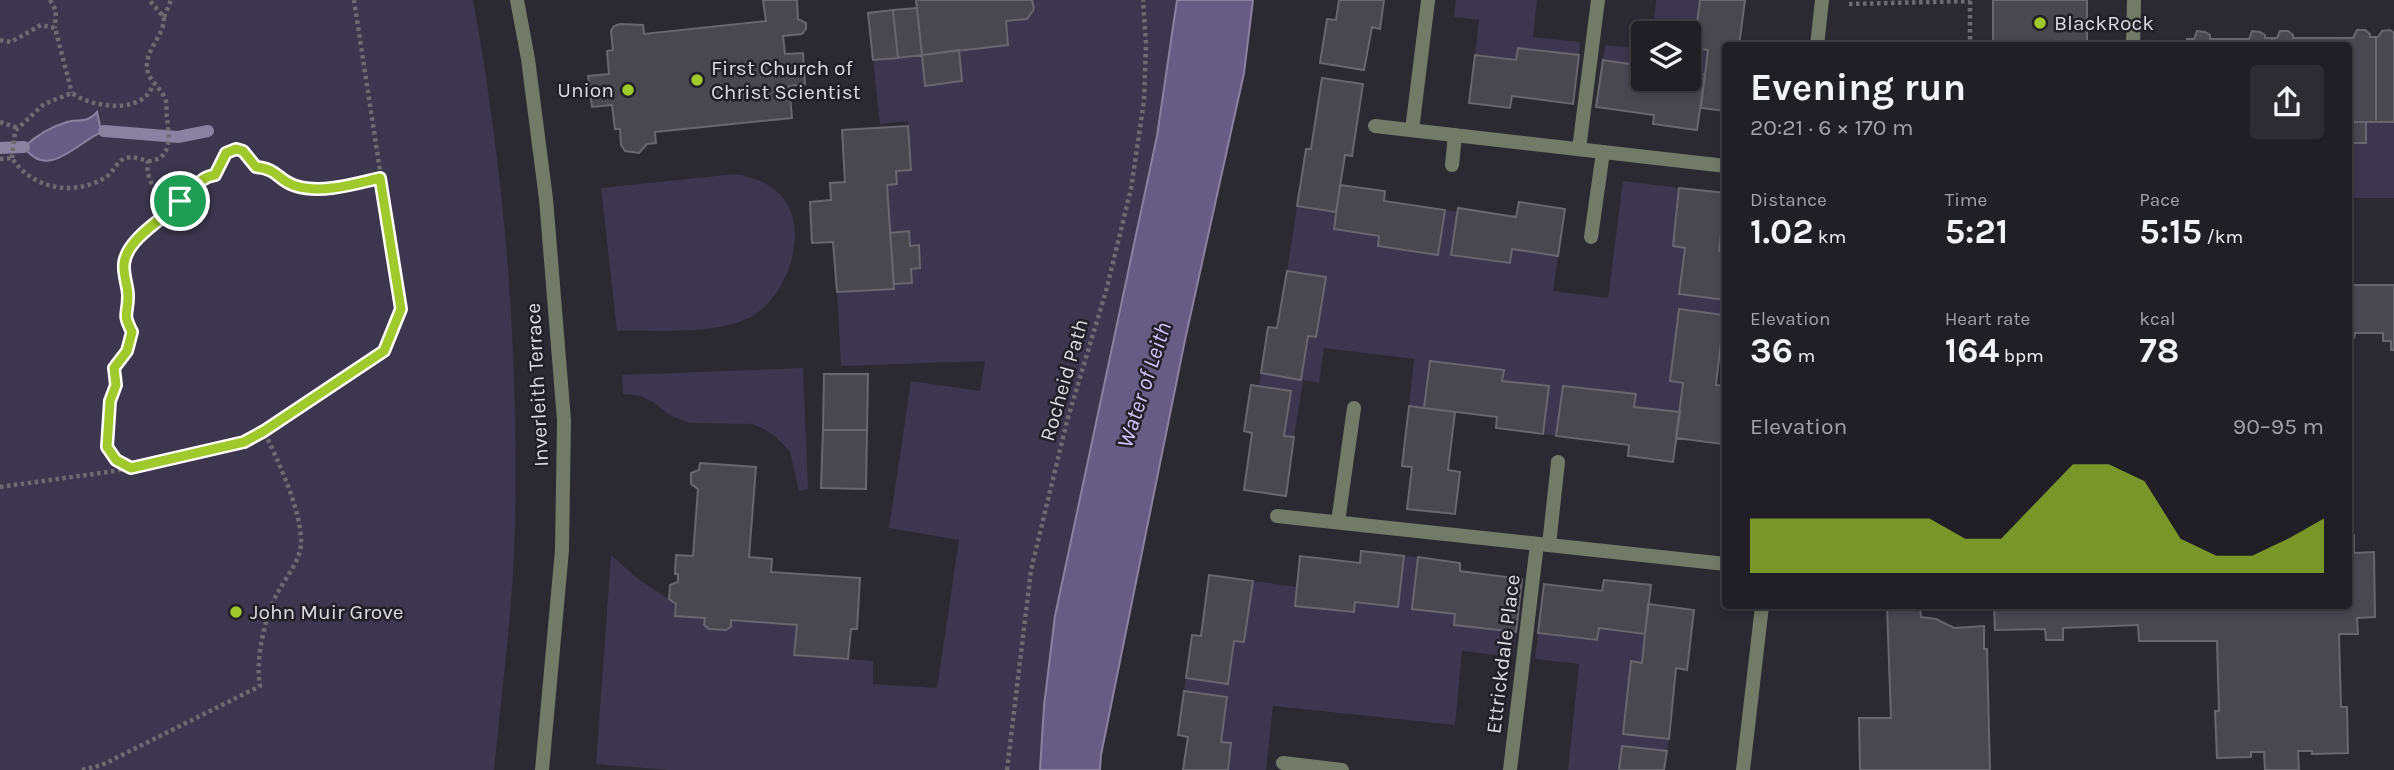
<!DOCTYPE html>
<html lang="en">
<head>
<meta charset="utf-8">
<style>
	:root { --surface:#201f25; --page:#2d2c32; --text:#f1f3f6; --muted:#a2a2a7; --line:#3d3d42; --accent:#a0c92c }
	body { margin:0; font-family:Karla,sans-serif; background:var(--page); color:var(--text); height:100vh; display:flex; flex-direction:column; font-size:26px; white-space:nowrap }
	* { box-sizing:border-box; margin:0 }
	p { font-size:23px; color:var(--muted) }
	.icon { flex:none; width:38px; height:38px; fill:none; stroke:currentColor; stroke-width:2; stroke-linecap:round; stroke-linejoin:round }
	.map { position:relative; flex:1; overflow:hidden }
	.panel { position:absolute; left:1722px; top:42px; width:630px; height:567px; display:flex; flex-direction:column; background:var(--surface); border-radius:7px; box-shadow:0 4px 10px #0003,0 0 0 2px var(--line) }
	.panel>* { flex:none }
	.controls { position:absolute; left:1631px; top:21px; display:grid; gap:14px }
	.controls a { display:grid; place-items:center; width:70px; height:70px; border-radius:7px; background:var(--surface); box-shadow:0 4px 10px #0003,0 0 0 2px var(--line); font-size:35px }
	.pin { position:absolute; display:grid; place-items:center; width:60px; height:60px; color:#fff; margin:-30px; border:4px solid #fff; border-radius:50%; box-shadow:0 2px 7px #0007 }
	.round { display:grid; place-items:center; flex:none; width:74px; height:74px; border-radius:7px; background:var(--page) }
	.overview { display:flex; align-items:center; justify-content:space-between; height:119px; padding:0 28px }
	h1 { font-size:38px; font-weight:700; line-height:52px }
	.metrics { display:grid; grid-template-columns:repeat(3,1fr); gap:10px; height:119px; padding:7px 28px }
	.metrics div { display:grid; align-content:center }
	.metrics b { font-size:35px; font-weight:700 }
	.metrics small { font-size:19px; font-weight:400 }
	.metrics p { font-size:19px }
	.chart { height:196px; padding:14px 28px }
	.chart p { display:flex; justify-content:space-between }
	.chart svg { width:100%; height:126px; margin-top:7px; fill:var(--accent); opacity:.7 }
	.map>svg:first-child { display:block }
</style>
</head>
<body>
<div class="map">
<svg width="2394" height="770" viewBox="0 0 2394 770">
	<rect width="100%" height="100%" fill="#2b2931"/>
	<path fill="#3c364e" d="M0 0H473C505 174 519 351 515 527 513 608 502 690 494 770H0Z
		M1032 0H1177L1157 136 1055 616 1044 706 1040 770H669L596 764 611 555 638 579 676 604V616L705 618 704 625C711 631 723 632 731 627V620L797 625 795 655 873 661V684L937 688 959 540 889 528 911 381 980 391 985 361 841 366 837 292 893 289 894 284 912 283 911 269 920 268 919 246H910L909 232 890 233 887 185 897 184 896 171 911 169 908 121 880 124 873 60 922 55 925 85 961 81 959 50 1008 45 1006 21 1027 19 1033 9Z
		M1456 0H1537L1533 37 1580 42 1579 55 1518 48 1516 60 1475 55 1479 20 1454 17Z
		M1656 0H1700L1694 47 1708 50 1705 74 1689 72V33H1653Z
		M1605 45 1643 49V66L1603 60Z
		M2351 122V143H2366V122H2394V198H2349L2348 123Z
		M735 174C750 177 763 180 775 190 815 221 789 298 749 318 713 335 657 330 617 331L601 188Z
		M1623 181 1679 188 1673 246 1685 248 1725 300 1724 315 1679 309 1670 381 1683 383 1680 412 1634 407 1635 394 1563 386 1556 436 1543 434 1549 387 1502 381 1503 370 1430 361 1424 408 1409 406 1414 359 1324 348 1319 383 1303 380 1294 437 1284 436 1291 391 1259 386 1261 373 1301 379 1308 336H1317L1326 277 1287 271 1297 206 1336 212 1334 229 1379 236 1378 246 1438 255 1445 210 1458 212 1452 255 1510 263 1512 249 1558 256 1553 291 1608 298Z
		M803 368 808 489 799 491 790 452 776 437 764 429 752 424 689 423 668 414 653 402 641 396 623 394 622 375Z
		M1404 556 1418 557 1455 614 1454 625 1516 632 1513 657 1462 651 1455 725 1273 706 1266 770H1228L1231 743 1221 742 1227 698 1184 691 1186 678 1228 684 1234 641H1245L1253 581 1297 587 1295 606 1354 612 1355 602 1398 607Z
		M1599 628 1645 634 1642 663 1631 662 1623 733 1669 739 1667 751 1623 746 1619 770H1568L1579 664 1535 659 1538 633 1597 640Z"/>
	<path fill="#675c84" stroke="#8a82a0" stroke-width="2" d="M1177 0H1253L1244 73 1185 340 1101 755 1100 770H1040L1044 706 1055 616 1157 136Z
		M97 112 100 126 104 131C79 140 48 182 24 147 37 135 50 127 67 122 80 119 88 123 97 112Z"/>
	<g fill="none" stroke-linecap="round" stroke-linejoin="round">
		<path stroke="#8a82a0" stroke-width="12" d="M104 131 178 137 208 131
			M0 148 24 147"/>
	</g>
	<path fill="#494750" stroke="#68666f" stroke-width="2" d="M763 0H797L798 19 806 23V29L802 34 783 36 785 54 803 53 805 84 789 86 792 118 655 132 656 143 647 144 639 153 625 151 621 145 620 129H615L612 105 592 107 588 76 609 74 607 51 613 50 611 31 614 26 620 24 643 25 644 34 766 21Z
		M916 0H1032L1034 9 1027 19 1006 21 1008 45 922 55Z
		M1339 0H1384L1380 29 1372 27 1364 70 1320 63 1327 19 1336 20Z
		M1700 0H1745L1739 46H1726V111L1701 108 1708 50 1694 48Z
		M1993 0H2087V46H1993Z
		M917 8 922 55 898 58 893 10Z
		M893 10 898 58 873 60 868 13Z
		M2357 30H2365L2370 34V37H2376V122H2348V46H2272V38H2277L2280 31H2288L2293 35V38H2353Z
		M2390 30 2394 33V122H2376V37H2378L2382 31Z
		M2197 31 2205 32 2210 35V39H2249L2252 31 2260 32 2265 35V38H2272V46H2187V39H2194Z
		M1518 48 1579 55 1573 104 1512 96 1510 108 1469 103 1475 55 1516 60Z
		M959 50 962 81 925 86 922 55Z
		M1603 60 1643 66V79H1689V72L1705 74 1697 130 1653 124 1654 115 1596 107Z
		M1322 78 1363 84 1352 156 1345 155 1336 212 1297 206 1306 149H1311Z
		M2351 122H2366V143H2351Z
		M908 126 911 170 896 171 897 184 887 185 894 289 837 292 833 242 812 243 810 202 831 200 830 183 845 182 842 130Z
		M1340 185 1385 191 1384 201 1445 210 1438 255 1378 246 1379 236 1334 229Z
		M1679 188 1726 193 1719 251 1726 252V300L1679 294 1685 248 1673 246Z
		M1519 202 1565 209 1558 256 1512 249 1510 263 1451 255 1458 208 1516 217Z
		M909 231 910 246 919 245 920 268 911 269 912 283 894 284 890 233Z
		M1287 271 1326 277 1316 337 1308 336 1301 380 1261 373 1268 327 1277 328Z
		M2348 285H2394V350H2391V341H2383V333H2355L2354 338H2348Z
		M1679 309 1724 315 1716 385 1726 386V417L1722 444 1676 438 1683 383 1670 381Z
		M1430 361 1504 370 1502 381 1549 386 1543 434 1496 428 1497 417 1424 408Z
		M824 374H868L867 430H823Z
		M1251 385 1291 391 1284 436 1294 437 1286 496 1244 490 1252 433 1244 431Z
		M1563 386 1636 394 1634 407 1680 412 1673 462 1628 456 1629 445 1556 436Z
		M1409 406 1455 412 1448 470 1460 472 1455 514 1407 509 1412 467 1402 466Z
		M823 430H867L866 489 821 488Z
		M700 463 756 467 749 557 772 559 771 572 860 578 857 629H851L848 659 794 655 797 625 731 620V627L726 630 709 629 704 625 705 618 675 616 676 604 669 599 670 585 678 582V574H675L676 555 693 556 698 489 691 484V473L699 470Z
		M2348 535H2354V553L2374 552 2375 617 2357 618 2358 634H2339L2341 707H2347L2348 753 2312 754V751H2298L2299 770H2265L2264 752H2251V757L2217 758 2215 711H2219L2217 641H2139L2138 625 2063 628V640H2046L2045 629 1995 630 1994 606H2348Z
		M1361 551 1404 556 1398 607 1355 602 1354 612 1295 606 1300 556 1360 563Z
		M1418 557 1460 563V571L1522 579 1516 632 1454 625 1455 614 1412 609Z
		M1209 575 1253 581 1244 642 1234 641 1228 684 1186 678 1192 635 1201 636Z
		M1604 580 1651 585 1645 634 1599 628 1597 640 1538 633 1544 584 1602 591Z
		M1648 604 1694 610 1687 670 1676 668 1669 739 1623 734 1631 661 1642 663Z
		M1887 606H1920L1921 617 1936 619 1954 628 1984 626V649H1987L1990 770H1860L1859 718H1891Z
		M1184 691 1227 697 1221 742 1231 743 1228 770H1183L1188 737 1178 735Z
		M1622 746 1667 751 1664 770H1619Z"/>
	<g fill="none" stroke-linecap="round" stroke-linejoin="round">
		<path stroke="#6d6b72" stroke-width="4.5" stroke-dasharray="3.5 3.5" stroke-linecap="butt" d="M50 0 56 11 55 28
			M1970 1V46
			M1849 4 1970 1
			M164 17 171 0
			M0 40 11 42 41 25 55 28 72 93
			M0 122 18 128
			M12 158 15 131 44 104 72 93C92 108 145 115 153 84
			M0 159 12 158C32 189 74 197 106 177 114 172 116 161 126 158 134 156 141 159 148 161 144 178 159 203 179 201 188 201 196 178 215 175L226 153 236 149 243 151 256 168C278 169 279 181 296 186 322 194 354 184 380 178
			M148 161C173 160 169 135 167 118 166 113 167 107 166 101 162 87 145 80 147 63 149 46 164 35 164 17L149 0
			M130 467 116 460 107 447 110 401 116 385 114 368 126 351 132 332 124 316 128 299 124 268 127 253 144 233 180 201
			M0 487 115 471 244 442 264 431 384 351 401 308 354 0
			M82 770 102 765 260 686C255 660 265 615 278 592 286 577 300 561 301 544 302 511 278 461 264 431
			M1007 770 1031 570 1067 421 1106 291 1131 189 1144 101 1146 44 1143 0"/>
		<path stroke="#747a68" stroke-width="14" d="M2133 46 2134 0
			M1412 130 1428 1
			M1579 149 1598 0
			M1452 165 1455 135
			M1591 237 1603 152
			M1338 522 1354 408
			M1549 545 1558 462
			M1283 763 1342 770
			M1510 770 1537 544"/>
		<path stroke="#747a68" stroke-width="14" d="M517 0 528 59 546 199 564 420 562 550 542 770
			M1817 46 1822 0
			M1375 126 1726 166
			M1277 516 1726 564
			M1743 770 1762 606"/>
	</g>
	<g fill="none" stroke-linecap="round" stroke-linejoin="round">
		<defs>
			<path id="route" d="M236 149 243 151 256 167C279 169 278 181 296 186 322 194 354 184 380 178L401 309 384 351 264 431 244 442 131 468 116 460 107 447 110 401 116 385 114 368 127 351 132 332C122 312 128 316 128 296 128 286 123 275 124 264 126 238 169 215 186 198 195 188 200 177 215 175L226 153Z"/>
		</defs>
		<use href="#route" stroke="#fff" stroke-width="14"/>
		<use href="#route" stroke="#a0c92c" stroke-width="9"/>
	</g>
	<g fill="#a0c92c" stroke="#211f27" stroke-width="2.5">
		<circle cx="2040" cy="23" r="7"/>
		<circle cx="697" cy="80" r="7"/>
		<circle cx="628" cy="90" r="7"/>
		<circle cx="236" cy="612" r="7"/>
	</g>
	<g text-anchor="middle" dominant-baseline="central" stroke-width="5" stroke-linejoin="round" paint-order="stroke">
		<g font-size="21" fill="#dcdbe0" stroke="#211f27" text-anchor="start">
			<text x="2054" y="23">BlackRock</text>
			<text x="711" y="68">First Church of<tspan x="711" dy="24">Christ Scientist</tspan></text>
			<text x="614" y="90" text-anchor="end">Union</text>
			<text x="250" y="612">John Muir Grove</text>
		</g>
		<g font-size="21" fill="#dcdbe0" stroke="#211f27">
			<text transform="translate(1064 380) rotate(-74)">Rocheid Path</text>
			<text transform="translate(537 385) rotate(-93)">Inverleith Terrace</text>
			<text transform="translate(1503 654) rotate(-83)">Ettrickdale Place</text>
		</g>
		<g font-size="23" font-style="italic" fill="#d4c6fc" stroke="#211f27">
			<text transform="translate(1144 385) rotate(-72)">Water of Leith</text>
		</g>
	</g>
</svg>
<div class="controls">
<a><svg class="icon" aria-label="layers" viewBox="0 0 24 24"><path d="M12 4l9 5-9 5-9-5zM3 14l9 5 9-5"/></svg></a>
</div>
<div class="pin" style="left:180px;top:201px;background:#1e9e55"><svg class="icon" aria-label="arrive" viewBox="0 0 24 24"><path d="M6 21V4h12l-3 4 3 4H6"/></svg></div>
<section class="panel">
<div class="overview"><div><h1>Evening run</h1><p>20:21 · 6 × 170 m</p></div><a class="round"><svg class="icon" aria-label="share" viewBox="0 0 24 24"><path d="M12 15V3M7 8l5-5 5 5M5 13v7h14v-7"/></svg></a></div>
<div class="metrics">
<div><p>Distance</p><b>1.02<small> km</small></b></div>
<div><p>Time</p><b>5:21</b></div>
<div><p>Pace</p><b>5:15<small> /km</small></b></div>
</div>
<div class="metrics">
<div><p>Elevation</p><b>36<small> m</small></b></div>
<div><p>Heart rate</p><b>164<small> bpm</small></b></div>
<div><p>kcal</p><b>78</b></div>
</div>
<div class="chart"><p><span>Elevation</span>90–95 m</p>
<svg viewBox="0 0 160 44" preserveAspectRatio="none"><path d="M0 44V25L10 25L20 25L30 25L40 25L50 25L60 32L70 32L80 19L90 6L100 6L110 12L120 32L130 38L140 38L150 32L160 25V44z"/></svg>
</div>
</section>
</div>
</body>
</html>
